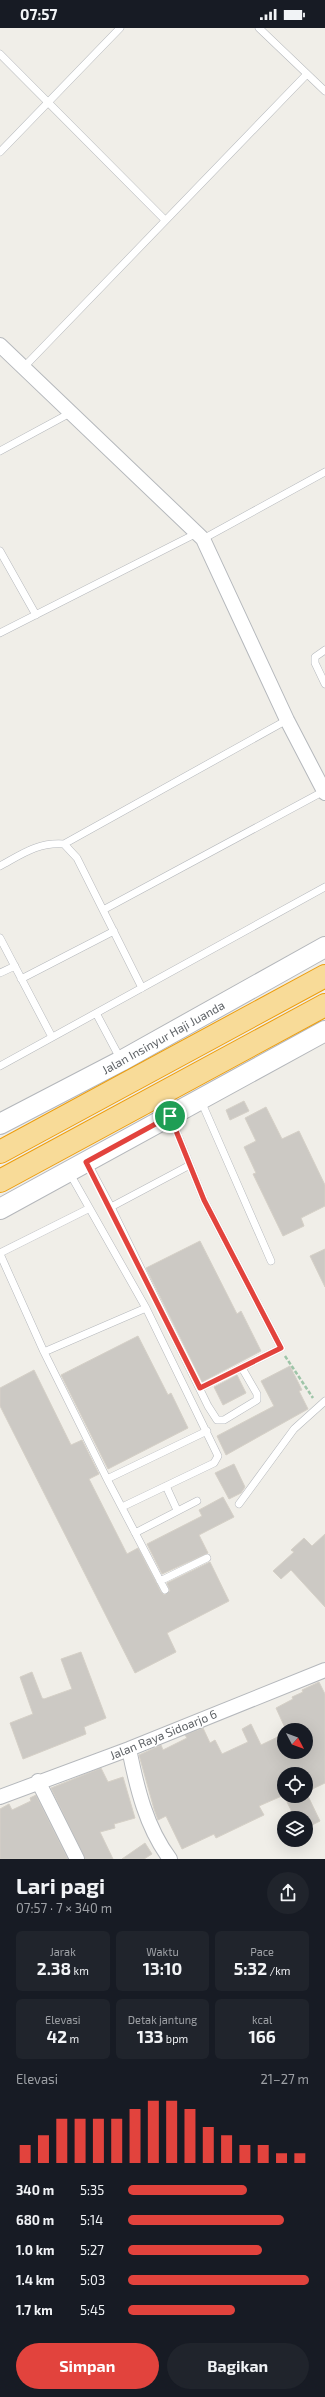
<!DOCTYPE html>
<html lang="id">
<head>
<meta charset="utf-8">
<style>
	:root { --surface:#171b24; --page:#20242c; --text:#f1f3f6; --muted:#9ea1a6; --accent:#e2433d }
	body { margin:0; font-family:"Exo 2",sans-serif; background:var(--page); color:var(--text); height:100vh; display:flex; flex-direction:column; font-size:15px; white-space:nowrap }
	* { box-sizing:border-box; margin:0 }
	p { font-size:13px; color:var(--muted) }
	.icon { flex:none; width:22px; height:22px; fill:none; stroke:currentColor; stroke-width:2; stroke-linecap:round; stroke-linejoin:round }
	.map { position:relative; height:1831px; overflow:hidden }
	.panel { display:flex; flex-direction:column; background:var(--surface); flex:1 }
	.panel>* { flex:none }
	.needle { width:26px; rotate:131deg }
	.tools { position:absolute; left:277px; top:1695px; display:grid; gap:8px }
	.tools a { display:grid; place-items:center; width:36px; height:36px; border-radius:50%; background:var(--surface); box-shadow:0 4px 16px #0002; font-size:20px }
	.pin { position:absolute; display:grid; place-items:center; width:34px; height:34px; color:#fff; margin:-17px; border:2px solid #fff; border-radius:50%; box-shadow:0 1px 4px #0007 }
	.round { display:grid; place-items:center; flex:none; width:42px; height:42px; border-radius:21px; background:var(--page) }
	.summary { display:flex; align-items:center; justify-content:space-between; height:68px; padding:0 16px }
	h1 { font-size:22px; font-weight:700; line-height:30px }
	.figures { display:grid; grid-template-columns:repeat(3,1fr); gap:6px; height:68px; padding:4px 16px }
	.figures div { display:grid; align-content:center; border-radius:6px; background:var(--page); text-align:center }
	.figures b { font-size:17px; font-weight:700 }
	.figures small { font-size:11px; font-weight:400 }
	.figures p { font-size:11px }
	.chart { height:112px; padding:8px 16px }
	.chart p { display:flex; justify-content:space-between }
	.chart svg { width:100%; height:72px; margin-top:4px; stroke:var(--accent); stroke-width:6 }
	.cta { display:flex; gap:8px; margin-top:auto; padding:8px 16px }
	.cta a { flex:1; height:46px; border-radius:24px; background:var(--accent); color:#fff; font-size:16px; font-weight:700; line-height:46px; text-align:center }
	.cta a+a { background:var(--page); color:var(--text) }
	ul { padding:0 16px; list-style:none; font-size:13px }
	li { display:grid; grid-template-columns:64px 48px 1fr; align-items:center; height:30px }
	li i { height:10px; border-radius:5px; background:var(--accent) }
	.status { display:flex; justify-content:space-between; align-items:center; height:28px; padding:0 20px; background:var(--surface); direction:ltr }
	.status svg { height:11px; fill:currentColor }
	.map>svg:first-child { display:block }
</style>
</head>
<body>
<div class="status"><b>07:57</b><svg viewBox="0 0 49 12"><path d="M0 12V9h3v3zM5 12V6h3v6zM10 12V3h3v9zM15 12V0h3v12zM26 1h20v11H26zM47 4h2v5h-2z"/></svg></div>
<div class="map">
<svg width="325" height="1831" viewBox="0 0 325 1831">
	<rect width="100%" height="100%" fill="#f0eee8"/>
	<path fill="#ccc9c4" stroke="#d5d0c7" d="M244 1073 249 1083 230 1092 226 1082Z
		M266 1079 282 1111 299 1103 325 1157V1178L301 1190 304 1198 283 1208 253 1146 256 1145 244 1119 256 1113 245 1090Z
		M200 1213 237 1286 241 1283 261 1323 202 1354 146 1240Z
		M325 1221V1259L310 1228Z
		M138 1308 168 1367 171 1365 188 1400 108 1441 61 1347Z
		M290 1338 302 1362 299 1363 308 1381 226 1427 217 1408 274 1378 261 1353Z
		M34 1342 71 1417 82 1412 99 1446 89 1451 127 1526 138 1520 161 1564 164 1567 170 1563 167 1555 210 1534 229 1573 167 1605 176 1624 135 1645 0 1378V1360Z
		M237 1347 246 1365 223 1377 214 1359Z
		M234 1436 245 1459 241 1465 229 1471 215 1445Z
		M223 1469 234 1489 199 1507 208 1525 162 1546 147 1516 202 1488 199 1482Z
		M325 1506V1579L291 1542 281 1551 273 1543 294 1524 291 1522 304 1510 312 1518Z
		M81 1624 106 1690 84 1699 86 1706 23 1731 10 1695 33 1686 20 1649 32 1644 42 1670 44 1671 72 1661 61 1631Z
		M319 1654 325 1666V1755L306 1764 320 1793 306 1800V1790H295L284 1768H306V1746H284V1767L259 1778 264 1787 216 1810 214 1806 182 1821 166 1788 158 1792 154 1781 139 1727 161 1717 163 1722 187 1710 185 1707 203 1700 210 1715 215 1712 222 1726 248 1714 242 1701 251 1696 261 1717 284 1706V1724H306V1702H286L276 1680 293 1671 292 1669 303 1664 302 1662Z
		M101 1740 108 1754 123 1749 135 1790 114 1796 115 1800 100 1804 113 1831H85L51 1760Z
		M36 1767 68 1831H0V1781L9 1776 12 1782 31 1773 30 1770Z
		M145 1815 152 1826 144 1831H122Z"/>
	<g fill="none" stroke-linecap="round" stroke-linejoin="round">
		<defs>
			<path id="lane" d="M259 0 325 63
				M0 26 165 192
				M0 124 120 0
				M24 339 307 46
				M0 423 72 384
				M203 511 325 444
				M0 523 36 587
				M0 605 197 505
				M325 622 315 629V635L325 656
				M64 816 77 830 142 960
				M0 838C22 826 38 814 64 816L287 692
				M103 882 324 763
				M0 910 52 1009
				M0 945 15 938
				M21 951 114 903
				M96 985 121 1032
				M0 1038 325 859
				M201 1073 271 1233
				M171 1090 204 1172 281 1320 200 1360
				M87 1134 111 1179 208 1378 217 1392H224L257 1372V1366L242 1340
				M69 1144 146 1280 218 1428 214 1435 122 1479
				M111 1179 190 1137
				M0 1225 88 1181
				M0 1226 44 1324 107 1451 165 1562
				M44 1324 146 1280
				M107 1451 207 1403
				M166 1458 177 1482
				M239 1476 294 1401 325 1373
				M135 1505 197 1473
				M160 1553 207 1530"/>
			<path id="street" d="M0 317 203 511 287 692 325 765
				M129 1721C137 1760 146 1799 170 1831
				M38 1753 77 1831
				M0 1769 129 1721 325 1642"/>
			<path id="secondary" d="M0 1096 121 1033 325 919
				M0 1181 325 1003"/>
			<path id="highway" d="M0 1124 325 948
				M0 1153 325 977"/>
		</defs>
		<use href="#lane" stroke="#b5b8bc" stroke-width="8"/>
		<use href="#street" stroke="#b5b8bc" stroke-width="16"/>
		<use href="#secondary" stroke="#b4b7bb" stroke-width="22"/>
		<use href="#highway" stroke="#ed9d0c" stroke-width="24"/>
		<path stroke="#9ec5a8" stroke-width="2.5" stroke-dasharray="4 2" stroke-linecap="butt" d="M285 1328 313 1370"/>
		<use href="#lane" stroke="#fff" stroke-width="7"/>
		<use href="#street" stroke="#fff" stroke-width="14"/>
		<use href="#secondary" stroke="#fff" stroke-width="20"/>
		<use href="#highway" stroke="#f8db98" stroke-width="22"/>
	</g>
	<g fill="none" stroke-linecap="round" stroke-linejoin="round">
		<defs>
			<path id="route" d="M170 1088 204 1172 281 1320 200 1360 86 1134Z"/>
		</defs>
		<use href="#route" stroke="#fff" stroke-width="8"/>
		<use href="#route" stroke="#e2433d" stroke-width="5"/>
	</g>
	<g text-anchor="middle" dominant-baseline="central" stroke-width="3" stroke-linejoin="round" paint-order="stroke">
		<g font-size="12" fill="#5f6367" stroke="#fff">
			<text transform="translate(163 1009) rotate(-29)">Jalan Insinyur Haji Juanda</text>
			<text transform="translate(163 1706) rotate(-22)">Jalan Raya Sidoarjo 6</text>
		</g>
	</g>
</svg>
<div class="tools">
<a><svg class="needle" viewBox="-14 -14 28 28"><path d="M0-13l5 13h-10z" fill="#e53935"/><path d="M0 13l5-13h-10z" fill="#9ea1a6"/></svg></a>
<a><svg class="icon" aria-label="locate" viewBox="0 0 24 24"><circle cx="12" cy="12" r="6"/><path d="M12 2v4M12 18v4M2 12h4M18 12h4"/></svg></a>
<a><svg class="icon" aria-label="layers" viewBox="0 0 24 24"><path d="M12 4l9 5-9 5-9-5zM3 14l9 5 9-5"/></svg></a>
</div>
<div class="pin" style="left:170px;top:1088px;background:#1e9e55"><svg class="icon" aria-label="arrive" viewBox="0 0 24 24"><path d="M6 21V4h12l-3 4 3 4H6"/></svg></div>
</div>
<section class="panel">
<div class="summary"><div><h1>Lari pagi</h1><p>07:57 · 7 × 340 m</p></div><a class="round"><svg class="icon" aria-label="share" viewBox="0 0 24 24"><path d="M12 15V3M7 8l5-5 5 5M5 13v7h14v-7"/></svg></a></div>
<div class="figures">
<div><p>Jarak</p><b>2.38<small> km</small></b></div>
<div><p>Waktu</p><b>13:10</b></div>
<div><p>Pace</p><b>5:32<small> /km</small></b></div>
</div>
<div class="figures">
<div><p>Elevasi</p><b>42<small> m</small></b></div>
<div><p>Detak jantung</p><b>133<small> bpm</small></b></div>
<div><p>kcal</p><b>166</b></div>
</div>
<div class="chart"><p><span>Elevasi</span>21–27 m</p>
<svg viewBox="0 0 160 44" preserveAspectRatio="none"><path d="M5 44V33M15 44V27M25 44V17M35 44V17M45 44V17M55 44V17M65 44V11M75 44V6M85 44V6M95 44V11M105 44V22M115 44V27M125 44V33M135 44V33M145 44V38M155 44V38"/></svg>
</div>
<ul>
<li><b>340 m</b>5:35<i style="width:66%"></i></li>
<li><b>680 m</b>5:14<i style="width:86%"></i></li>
<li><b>1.0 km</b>5:27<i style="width:74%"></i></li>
<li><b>1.4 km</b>5:03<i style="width:100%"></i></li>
<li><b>1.7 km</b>5:45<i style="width:59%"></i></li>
</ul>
<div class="cta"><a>Simpan</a><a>Bagikan</a></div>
</section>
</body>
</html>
